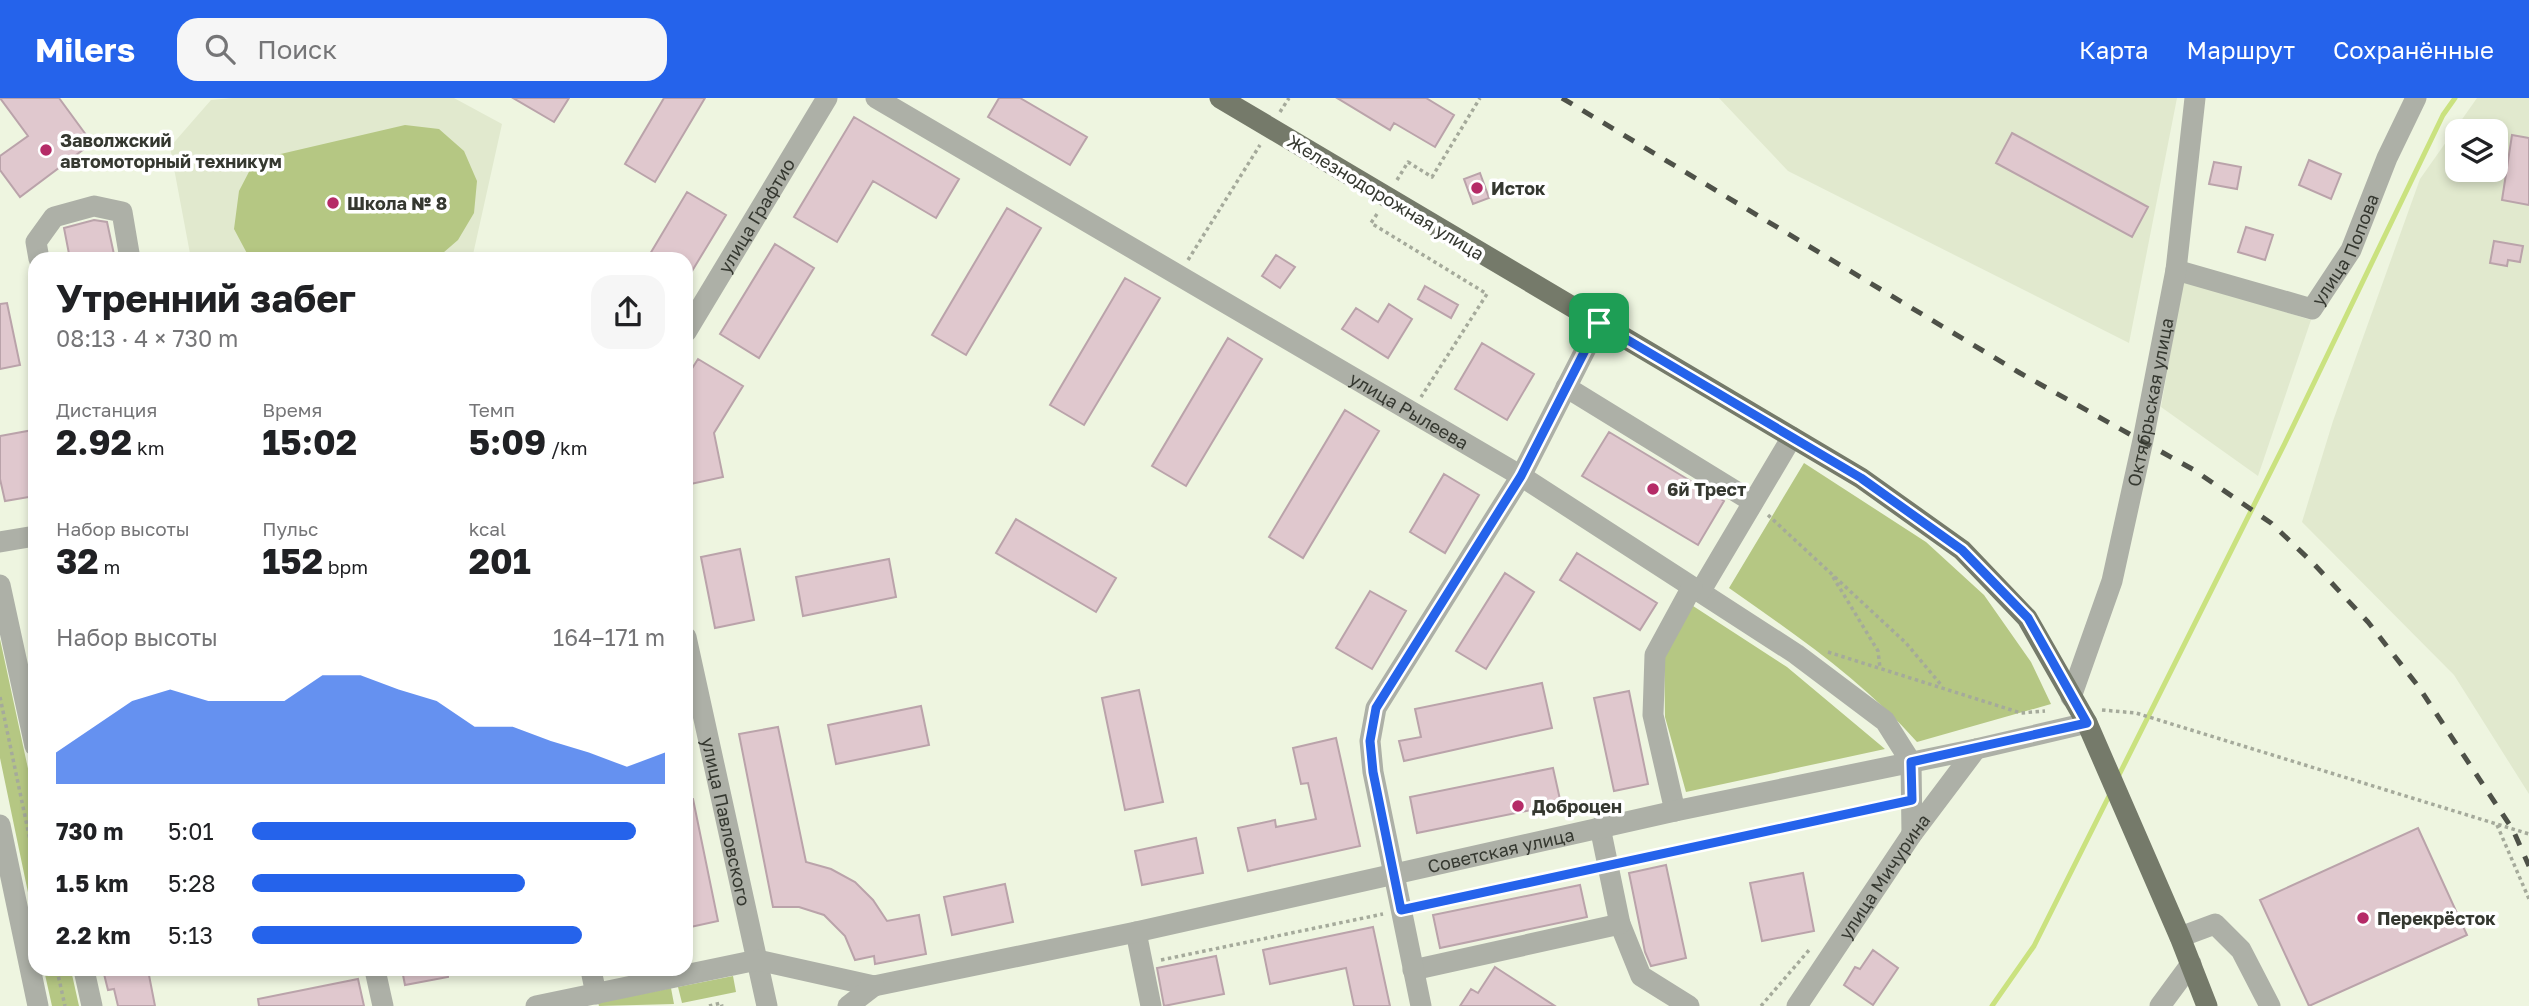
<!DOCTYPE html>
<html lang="ru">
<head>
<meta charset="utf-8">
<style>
	:root { --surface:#fff; --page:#f6f6f6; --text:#202124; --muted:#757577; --accent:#2563eb }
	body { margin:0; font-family:"Golos Text",sans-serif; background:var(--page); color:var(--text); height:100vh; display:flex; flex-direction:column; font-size:26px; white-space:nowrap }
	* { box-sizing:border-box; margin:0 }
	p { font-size:23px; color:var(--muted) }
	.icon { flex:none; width:38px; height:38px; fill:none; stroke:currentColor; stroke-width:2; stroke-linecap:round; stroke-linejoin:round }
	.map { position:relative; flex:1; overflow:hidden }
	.details { position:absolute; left:28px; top:154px; width:665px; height:724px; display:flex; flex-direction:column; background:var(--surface); border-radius:21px; box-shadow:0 4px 10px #0003 }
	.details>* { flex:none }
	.tools { position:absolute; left:2445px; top:21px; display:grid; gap:14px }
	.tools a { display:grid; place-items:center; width:63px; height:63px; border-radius:14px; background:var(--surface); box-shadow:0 4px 10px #0003; font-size:35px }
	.pin { position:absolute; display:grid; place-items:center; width:60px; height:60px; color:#fff; margin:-30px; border-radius:14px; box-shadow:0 4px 10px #0006 }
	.round { display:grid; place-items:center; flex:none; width:74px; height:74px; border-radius:21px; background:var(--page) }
	.summary { display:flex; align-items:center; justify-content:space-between; height:119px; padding:0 28px }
	h1 { font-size:38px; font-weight:700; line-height:52px }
	.metrics { display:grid; grid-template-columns:repeat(3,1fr); gap:10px; height:119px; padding:7px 28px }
	.metrics div { display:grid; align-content:center }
	.metrics b { font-size:35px; font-weight:700 }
	.metrics small { font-size:19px; font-weight:400 }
	.metrics p { font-size:19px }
	.chart { height:196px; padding:14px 28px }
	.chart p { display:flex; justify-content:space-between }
	.chart svg { width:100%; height:126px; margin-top:7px; fill:var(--accent); opacity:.7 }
	ul { padding:0 28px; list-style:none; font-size:23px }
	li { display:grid; grid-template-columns:112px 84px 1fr; align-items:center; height:52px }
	li i { height:18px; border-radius:9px; background:var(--accent) }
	header { display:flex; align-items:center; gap:42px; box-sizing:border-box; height:98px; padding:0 35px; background:var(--accent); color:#fff }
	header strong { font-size:33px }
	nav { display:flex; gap:38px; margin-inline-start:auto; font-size:24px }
	.search { width:490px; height:63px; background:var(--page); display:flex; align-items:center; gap:18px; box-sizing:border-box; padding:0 24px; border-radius:21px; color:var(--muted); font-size:26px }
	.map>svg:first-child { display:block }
</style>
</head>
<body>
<header>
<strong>Milers</strong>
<div class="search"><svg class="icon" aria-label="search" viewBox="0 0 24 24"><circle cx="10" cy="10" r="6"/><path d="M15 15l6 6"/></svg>Поиск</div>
<nav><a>Карта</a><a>Маршрут</a><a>Сохранённые</a></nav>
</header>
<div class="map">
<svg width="2529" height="908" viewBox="0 0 2529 908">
	<rect width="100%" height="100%" fill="#eef5e0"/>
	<path fill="#e1e9ce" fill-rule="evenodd" d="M232 0H454L502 26 472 161H191L170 49 211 2Z
		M1719 0H2177L2129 245 1788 73Z
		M2477 0H2529V696L2454 577 2302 424 2333 323 2420 81ZM2457 33H2496V72H2457Z
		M2183 182 2311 222 2258 378 2161 309Z"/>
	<path fill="#b5c783" d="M405 27 439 31 464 53 477 83 474 115 458 142 436 161H250L234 131 239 93 252 68 272 58Z
		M1804 365 1926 444 1984 497 2031 564 2051 606 1917 644C1862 582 1796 537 1729 490Z
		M1690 506 1787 569 1885 651 1686 694 1665 619 1664 552Z
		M0 541 35 703V828L0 660Z
		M44 872H71L79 908H52Z
		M733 878 736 894 682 905 678 889Z
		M671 890 674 906 599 908 598 905Z"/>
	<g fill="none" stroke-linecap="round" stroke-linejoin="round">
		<path stroke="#cae27f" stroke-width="5" d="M2118 679 2285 345 2443 17 2455 0
			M1992 908 2034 848 2111 694"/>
	</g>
	<path fill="#e0c8ce" stroke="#baa3aa" stroke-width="2" d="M0 0H59L92 45 20 99 0 72V58L28 38Z
		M513 0H569L554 24Z
		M664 0H705L655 84 625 66Z
		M999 0H1020L1087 39 1070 67 988 19Z
		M1337 0H1426L1454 17 1435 49 1394 25 1390 32Z
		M854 19 959 81 936 120 873 83 837 144 794 119Z
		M2012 35 2148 109 2132 139 1996 65Z
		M2512 37 2529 40V107L2502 102Z
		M2309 62 2341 76 2331 101 2299 87Z
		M2214 64 2241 69 2237 91 2209 86Z
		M1480 75 1489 100 1473 106 1464 81Z
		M687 94 726 117 686 183V161H647Z
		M1007 110 1041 130 966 257 932 237Z
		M94 122 107 124 115 161H70L64 130Z
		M2246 129 2273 137 2265 162 2238 154Z
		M2494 143 2523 148 2520 164 2508 162 2507 168 2490 165Z
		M775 146 814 170 759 260 720 236Z
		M1276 157 1295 169 1280 190 1262 178Z
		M1125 180 1160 200 1084 327 1050 307Z
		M1425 188 1458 207 1451 220 1418 201Z
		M7 205 20 267 0 271V206Z
		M1389 206 1412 221 1388 260 1342 231 1356 210 1378 224Z
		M1228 240 1262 261 1186 388 1152 368Z
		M1482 245 1534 276 1507 322 1455 291Z
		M698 261 743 288 714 335 723 379 686 387V280Z
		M1345 312 1379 333 1303 460 1269 439Z
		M33 332 35 346V398L5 403 0 381V338Z
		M1609 334 1724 403 1698 447 1582 378Z
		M1444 376 1479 397 1445 455 1410 434Z
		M1016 421 1116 480 1096 514 996 455Z
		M740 451 754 522 715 530 701 459Z
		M1577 455 1657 505 1640 532 1560 482Z
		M889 461 896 499 803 518 796 479Z
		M1505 475 1534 494 1486 571 1456 553Z
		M1370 493 1406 513 1372 571 1336 550Z
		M1542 585 1552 630 1404 663 1399 643 1421 639 1415 611Z
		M1139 592 1163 704 1125 712 1102 600Z
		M1629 593 1648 686 1614 693 1594 600Z
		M921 608 929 647 836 666 828 627Z
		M778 629 806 764 831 771 855 784 873 802 887 823 919 817 926 856 875 866 874 858 855 862 845 838 824 817 799 809H773L739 636Z
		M1336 640 1360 748 1248 773 1238 730 1275 722 1276 729 1316 721 1308 685 1301 686 1293 650Z
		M1553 670 1561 706 1417 735 1410 699Z
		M693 701 718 823 686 830V702Z
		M2418 730 2467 837 2309 908 2260 802Z
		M1196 740 1203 775 1142 787 1135 753Z
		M1666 767 1686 860 1651 868 1645 854 1629 775Z
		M1803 775 1814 833 1762 843 1750 785Z
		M1005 786 1013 824 952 837 944 799Z
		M1580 787 1587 819 1440 850 1433 817Z
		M1373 829 1390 908H1354L1346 870 1270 886 1263 852Z
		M1873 852 1898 870 1873 907 1844 887 1855 869 1860 871Z
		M1216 858 1224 896 1164 908 1157 870Z
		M1495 869 1555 908H1460L1471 891 1478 895Z
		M103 872H148L155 908H118L114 891 108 892Z
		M402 872H448V879L405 887Z
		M358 881 364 908H259L258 901Z"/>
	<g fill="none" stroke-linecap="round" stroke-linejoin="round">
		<path stroke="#a5aa9b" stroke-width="3.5" stroke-dasharray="3.5 3.5" stroke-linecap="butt" d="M1280 14 1289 0
			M1397 82 1408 64 1432 79 1480 0
			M1377 116 1371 125 1487 196 1421 299
			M1188 162 1260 47
			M1768 417 1906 545 1942 588
			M1833 479 1878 553 1880 570
			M1828 554 2021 615 2045 613
			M0 599 35 766
			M2102 612 2136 615 2529 736
			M2497 727 2529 801
			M1627 764 1893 706
			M1418 809 1588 772
			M1161 862 1383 816
			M57 872 65 908
			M709 908 721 905 722 908
			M1761 908 1810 851"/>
		<g stroke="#adb0a7" stroke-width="21">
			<path id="s1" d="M876 0 1521 378 1796 556 1885 623 1911 664 1912 736"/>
			<path d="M39 161 36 144 54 119 94 108 122 114 130 161"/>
			<path id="s2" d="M2176 172 2312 211 2351 152 2387 60 2416 0"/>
			<path id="s3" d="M686 234 827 0"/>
			<path d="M1566 289 1753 404"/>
			<path d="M0 444 35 438"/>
			<path d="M0 487 35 648"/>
			<path d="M1700 494 1792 339"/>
			<path id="s4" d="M686 539 767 908"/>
			<path id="s5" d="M2071 599 2112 483 2143 342 2176 172 2195 0"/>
			<path d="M1675 713 1653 617 1655 557 1692 489"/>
			<path d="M0 727 38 908"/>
			<path d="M1620 826 1641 878 1689 908"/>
			<path d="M1136 834 1151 908"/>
			<path d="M2180 839 2215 826 2241 852 2270 908"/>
			<path d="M84 872 92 908"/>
			<path d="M375 872 383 908"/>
			<path d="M591 872 596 896"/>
			<path d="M1413 872 1620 826 1600 729"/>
			<path id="s6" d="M536 908 757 862 874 888 1136 834 1675 713 1976 651 2087 625"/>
			<path d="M848 908 874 888"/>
			<path d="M1421 908 1373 674 1370 643 1376 610 1521 378 1599 225"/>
			<path id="s7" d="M1797 908 1912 736 1976 651"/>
			<path d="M2160 908 2191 866"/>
		</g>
		<path stroke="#757a6a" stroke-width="21" d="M1220 0 1861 380 1962 452 2027 520 2087 625 2180 839 2207 908"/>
		<path stroke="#4e5148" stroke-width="5" stroke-dasharray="12 12" stroke-linecap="butt" d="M1562 0 2020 275 2194 372 2271 425 2313 465 2368 524 2418 588 2513 732 2529 768"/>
	</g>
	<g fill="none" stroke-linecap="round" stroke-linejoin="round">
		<defs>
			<path id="route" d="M1599 225 1861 380 1962 452 2028 520 2087 625 1911 664 1912 702 1401 812 1373 674 1370 643 1376 610 1521 378Z"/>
		</defs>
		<use href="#route" stroke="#fff" stroke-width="14"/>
		<use href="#route" stroke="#2563eb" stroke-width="9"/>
	</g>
	<g fill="#b52b67" stroke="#fff" stroke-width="2.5">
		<circle cx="46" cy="52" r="7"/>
		<circle cx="1477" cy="90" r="7"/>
		<circle cx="333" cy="105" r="7"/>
		<circle cx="1653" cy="391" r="7"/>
		<circle cx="1518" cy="708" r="7"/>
		<circle cx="2363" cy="820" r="7"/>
	</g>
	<g text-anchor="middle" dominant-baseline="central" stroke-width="7" stroke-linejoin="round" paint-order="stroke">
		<g font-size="18" font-weight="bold" fill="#353830" stroke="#fff" text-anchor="start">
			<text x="60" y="42">Заволжский<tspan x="60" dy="21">автомоторный техникум</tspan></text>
			<text x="1491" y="90">Исток</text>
			<text x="347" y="105">Школа № 8</text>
			<text x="1667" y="391">6й Трест</text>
			<text x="1532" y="708">Доброцен</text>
			<text x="2377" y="820">Перекрёсток</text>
		</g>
		<g font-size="18" fill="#353830" stroke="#fff">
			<text transform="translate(1386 99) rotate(31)">Железнодорожная улица</text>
			<text stroke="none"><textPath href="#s3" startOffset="136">улица Графтио</textPath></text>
			<text stroke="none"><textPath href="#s2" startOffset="210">улица Попова</textPath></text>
			<text stroke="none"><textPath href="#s5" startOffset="306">Октябрьская улица</textPath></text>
			<text stroke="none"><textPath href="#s1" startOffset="618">улица Рылеева</textPath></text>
			<text stroke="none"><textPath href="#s4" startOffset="189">улица Павловского</textPath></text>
			<text stroke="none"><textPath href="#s6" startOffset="987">Советская улица</textPath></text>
			<text stroke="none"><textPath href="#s7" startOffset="156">улица Мичурина</textPath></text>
		</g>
	</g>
</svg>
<div class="tools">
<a><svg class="icon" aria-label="layers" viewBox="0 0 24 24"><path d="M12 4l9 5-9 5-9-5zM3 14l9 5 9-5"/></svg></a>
</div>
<div class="pin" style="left:1599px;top:225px;background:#1e9e55"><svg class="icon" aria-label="arrive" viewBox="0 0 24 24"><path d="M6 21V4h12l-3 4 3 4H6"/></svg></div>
<section class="details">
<div class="summary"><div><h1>Утренний забег</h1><p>08:13 · 4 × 730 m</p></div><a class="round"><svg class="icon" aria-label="share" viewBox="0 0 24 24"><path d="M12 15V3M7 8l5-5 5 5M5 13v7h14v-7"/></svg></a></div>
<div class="metrics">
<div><p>Дистанция</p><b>2.92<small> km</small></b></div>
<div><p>Время</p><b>15:02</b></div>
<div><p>Темп</p><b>5:09<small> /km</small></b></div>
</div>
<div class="metrics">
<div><p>Набор высоты</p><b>32<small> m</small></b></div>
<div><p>Пульс</p><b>152<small> bpm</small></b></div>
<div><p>kcal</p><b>201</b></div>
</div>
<div class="chart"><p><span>Набор высоты</span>164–171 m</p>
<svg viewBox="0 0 160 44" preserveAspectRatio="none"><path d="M0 44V33L10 24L20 15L30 11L40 15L50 15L60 15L70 6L80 6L90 11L100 15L110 24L120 24L130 29L140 33L150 38L160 33V44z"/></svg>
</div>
<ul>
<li><b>730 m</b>5:01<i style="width:93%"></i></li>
<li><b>1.5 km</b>5:28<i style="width:66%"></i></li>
<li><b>2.2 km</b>5:13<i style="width:80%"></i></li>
</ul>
</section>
</div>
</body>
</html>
